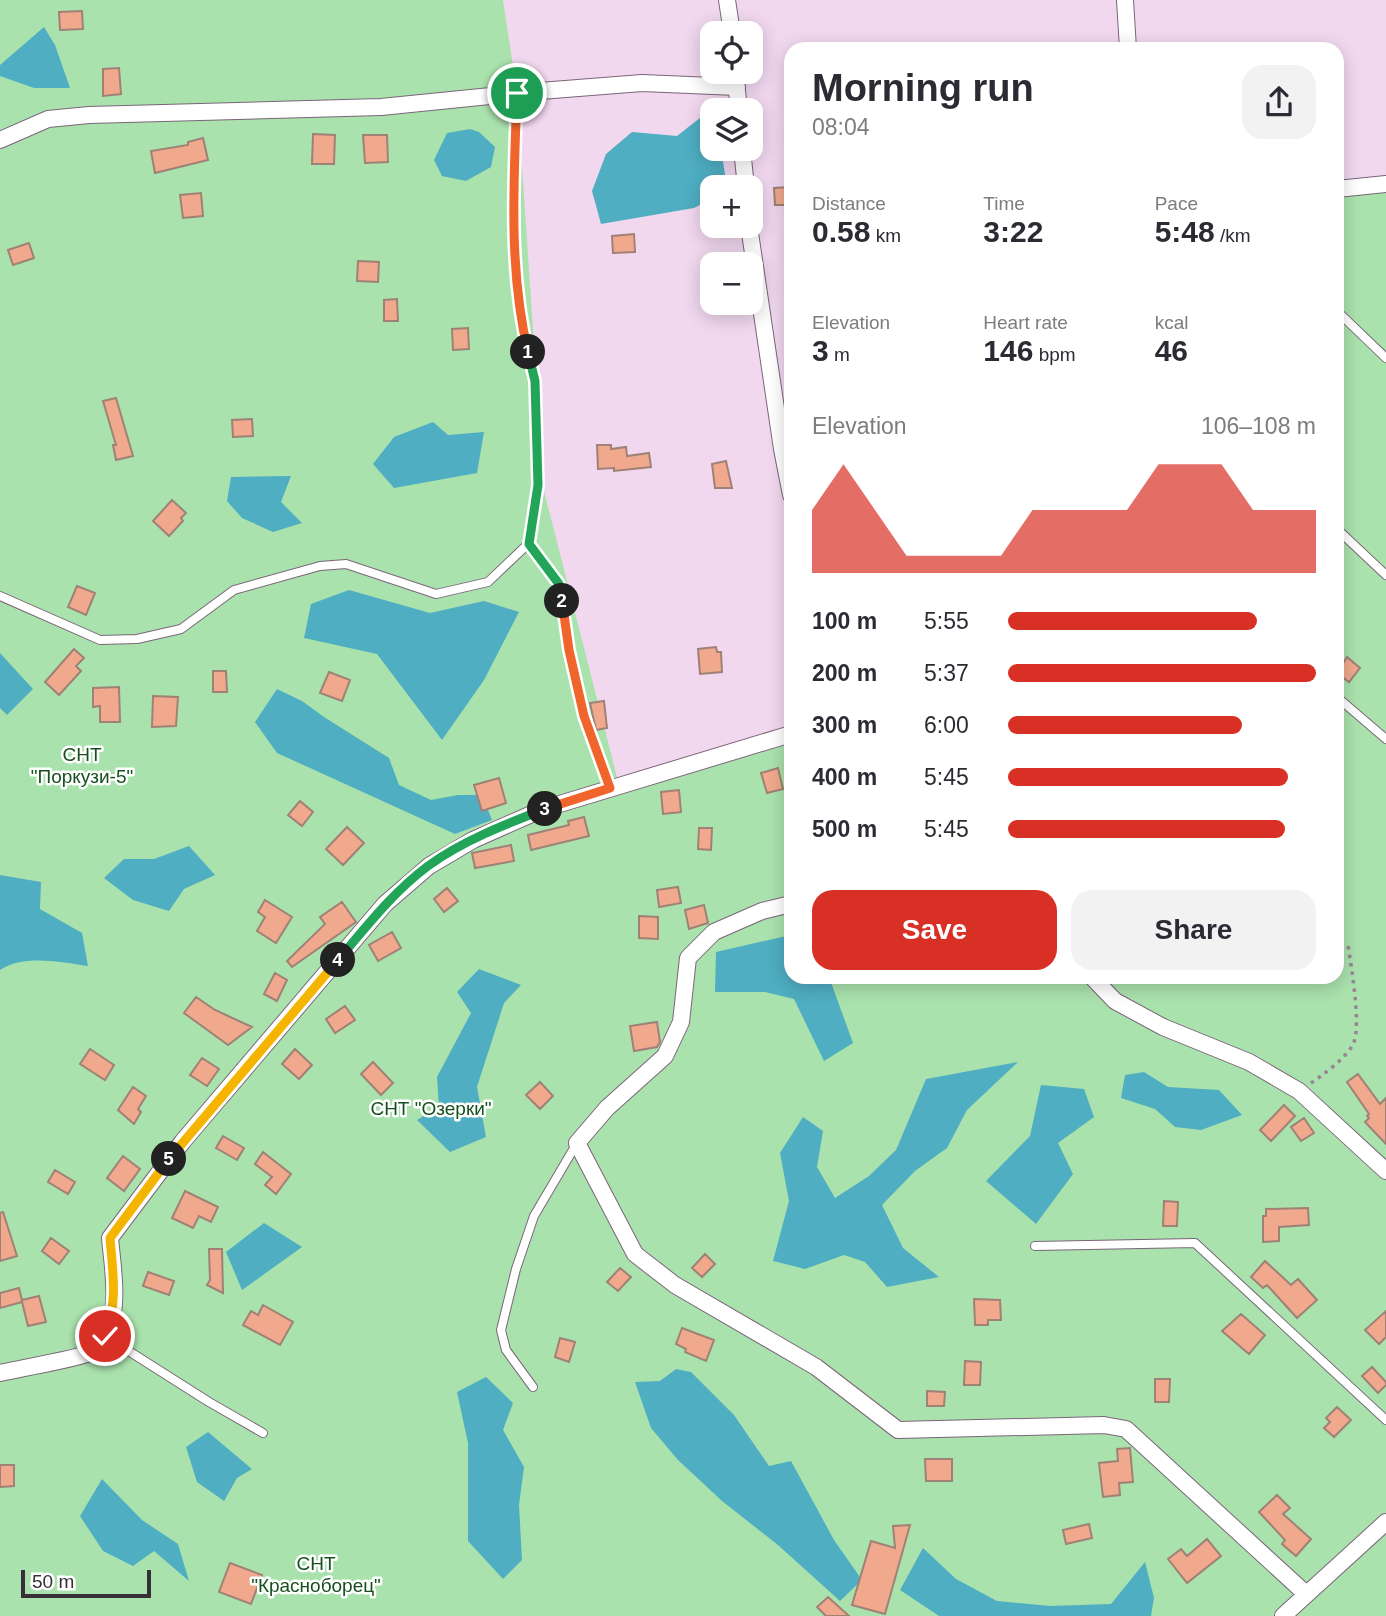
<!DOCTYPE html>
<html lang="en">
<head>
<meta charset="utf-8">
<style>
	:root { --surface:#fff; --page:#f2f2f3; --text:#2b2b33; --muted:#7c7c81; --accent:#d93025 }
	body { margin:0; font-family:Helvetica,sans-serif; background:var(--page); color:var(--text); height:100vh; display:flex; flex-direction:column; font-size:26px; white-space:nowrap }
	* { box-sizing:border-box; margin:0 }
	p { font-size:23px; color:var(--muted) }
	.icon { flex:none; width:38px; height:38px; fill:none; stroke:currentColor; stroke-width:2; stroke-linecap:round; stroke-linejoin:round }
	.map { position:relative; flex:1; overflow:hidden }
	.panel { position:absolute; left:784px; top:42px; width:560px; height:942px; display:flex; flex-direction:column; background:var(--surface); border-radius:21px; box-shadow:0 4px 18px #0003 }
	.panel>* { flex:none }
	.tools { position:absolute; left:700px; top:21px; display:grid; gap:14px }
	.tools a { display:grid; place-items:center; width:63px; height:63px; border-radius:14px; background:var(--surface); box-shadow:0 4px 18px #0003; font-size:35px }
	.scale { position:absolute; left:21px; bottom:18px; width:130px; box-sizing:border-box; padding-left:7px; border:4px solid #382e37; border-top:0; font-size:19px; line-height:24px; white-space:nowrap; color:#382e37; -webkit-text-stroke:5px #fff; paint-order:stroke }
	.pin { position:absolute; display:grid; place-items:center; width:60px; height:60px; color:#fff; margin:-30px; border:4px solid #fff; border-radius:50%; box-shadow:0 2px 7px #0007 }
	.km { position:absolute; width:35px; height:35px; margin:-18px; border-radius:50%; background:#222; color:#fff; font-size:19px; line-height:35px; text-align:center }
	.round { display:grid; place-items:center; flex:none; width:74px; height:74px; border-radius:21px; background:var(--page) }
	.summary { display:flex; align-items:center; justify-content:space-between; height:119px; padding:0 28px }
	h1 { font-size:38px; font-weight:700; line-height:52px }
	.metrics { display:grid; grid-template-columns:repeat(3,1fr); gap:10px; height:119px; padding:7px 28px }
	.metrics div { display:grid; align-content:center }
	.metrics b { font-size:30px; font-weight:700 }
	.metrics small { font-size:19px; font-weight:400 }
	.metrics p { font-size:19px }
	.chart { height:196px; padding:14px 28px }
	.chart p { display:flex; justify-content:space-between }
	.chart svg { width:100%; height:126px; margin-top:7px; fill:var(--accent); opacity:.7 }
	.cta { display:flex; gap:14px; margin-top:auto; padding:14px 28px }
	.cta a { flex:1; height:80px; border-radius:21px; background:var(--accent); color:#fff; font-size:28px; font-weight:700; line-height:80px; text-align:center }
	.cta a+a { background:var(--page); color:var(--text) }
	ul { padding:0 28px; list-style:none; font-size:23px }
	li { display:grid; grid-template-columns:112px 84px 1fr; align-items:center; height:52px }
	li i { height:18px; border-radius:9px; background:var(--accent) }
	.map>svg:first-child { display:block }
</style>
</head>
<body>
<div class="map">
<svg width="1386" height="1616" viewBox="0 0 1386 1616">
	<rect width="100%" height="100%" fill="#f1d8ef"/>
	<path fill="#aae2ad" d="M0 0H503L517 93 544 491 621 793 791 737V976H1337V182L1386 179V1616H0Z"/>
	<path fill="#4faec2" d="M44 27 55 45 70 88H34L0 76V65Z
		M705 114 712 128V149H721L727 187H712V199L694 208 601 224 592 191 606 154 632 132 677 136Z
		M470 129 479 132 495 147 491 167 466 181 442 176 434 160 447 133Z
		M433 422 448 435 484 432 477 473 394 488 373 464 394 437Z
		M291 476 281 502 302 523 273 532 242 518 227 501 231 477Z
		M349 590 430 613 484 601 519 612 484 680 442 740 377 654 304 638 311 604Z
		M0 653 33 689 7 715 0 708Z
		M277 689 302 701 324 717 389 758 399 785 431 800 458 795H482L492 820 455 834 277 753 255 722Z
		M189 846 215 875 184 889 169 911 133 900 104 878 124 859H154Z
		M0 875 41 882 40 909 82 933 88 966C61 962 24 954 0 970Z
		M791 935V976L829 977 853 1043 824 1061 794 999 765 992H715L716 952Z
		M479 969 521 985 504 1003 477 1087 486 1137 450 1152 417 1120 439 1107 437 1077 471 1013 457 992Z
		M1018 1062 967 1110 947 1148 915 1171 882 1205 903 1248 939 1277 887 1287 865 1262 844 1255 805 1269 773 1261 789 1201 780 1153 803 1117 823 1131 817 1167 835 1198 869 1176 896 1150 926 1079Z
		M1144 1072 1168 1087 1219 1090 1242 1115 1201 1130 1175 1127 1155 1109 1121 1098 1125 1075Z
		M1041 1085 1084 1089 1094 1117 1058 1143 1073 1174 1036 1224 986 1181 1030 1136Z
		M264 1223 302 1247 242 1290 226 1252Z
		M676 1369 691 1372 734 1415 769 1466 791 1461 834 1540 862 1580 840 1601 778 1545 722 1501 678 1460 651 1428 635 1382 660 1381Z
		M486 1377 513 1403 503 1430 524 1467 519 1505 522 1560 503 1579 468 1541V1443L457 1392Z
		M208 1432 252 1469 237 1478 224 1501 197 1482 186 1447Z
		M102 1479 142 1520 178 1544 189 1581 154 1551 133 1566 103 1551 80 1516Z
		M923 1548 956 1579 997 1601 1050 1606 1111 1604 1145 1562 1154 1598 1151 1616H939L900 1590Z"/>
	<path fill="#f0a98d" stroke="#9f8176" stroke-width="2" d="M82 11 83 29 60 30 59 12Z
		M119 68 121 94 103 96V69Z
		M313 134 335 135 334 164H312Z
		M363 135H387L388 162 365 163Z
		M203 138 208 160 155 173 151 151 188 145V142Z
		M789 187 791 205H775L774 188Z
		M201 193 203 216 183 218 180 195Z
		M634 234 635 252 613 253 612 236Z
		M29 243 34 258 13 265 8 250Z
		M358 261 379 262 378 282 357 281Z
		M397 299 398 321H384V300Z
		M468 328 469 349 453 350 452 329Z
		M116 398 133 456 116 460 113 445H116L103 401Z
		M252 419 253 436 233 437 232 420Z
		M597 445H611V449L626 447 627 456 649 453 651 467 614 471V468L598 469Z
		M726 461 732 488H715L712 464Z
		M172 500 186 513 181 518 183 521 169 536 153 521Z
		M77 586 95 593 86 615 68 607Z
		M716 647 717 652H721L722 672 700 674 698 649Z
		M74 649 84 658 76 666 81 671 59 695 45 682Z
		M1347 657 1360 668 1349 682 1337 673Z
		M213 671H226L227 692H213Z
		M329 672 350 680 342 701 320 693Z
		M119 687 120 722H100V706L93 707V688Z
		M153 696 178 697 176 726 152 727Z
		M604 701 607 728 596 730 590 703Z
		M778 768 783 789 767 793 761 773Z
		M499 778 506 803 482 811 474 785Z
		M679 790 681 812 663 814 661 792Z
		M300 801 313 812 302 826 288 815Z
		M584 817 589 836 531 850 528 835 569 825 568 821Z
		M347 827 364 843 343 865 326 849Z
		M699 828H712L711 850 698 849Z
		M511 845 514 861 475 868 472 853Z
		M678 887 681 903 659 907 657 890Z
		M447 888 458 901 444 912 434 899Z
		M265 900 292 917 276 943 257 931 265 917 258 912Z
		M342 902 356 922 292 967 287 961 325 924 320 917Z
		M704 905 708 923 689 929 685 910Z
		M639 916 658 917V939L639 938Z
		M392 932 401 948 378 961 369 945Z
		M275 973 287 980 277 1001 264 994Z
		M196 997 215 1010 252 1027 228 1045 184 1013Z
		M345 1006 355 1020 335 1033 326 1019Z
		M657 1022 660 1042 657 1047 634 1051 630 1026Z
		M90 1049 114 1065 105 1080 80 1064Z
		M295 1049 312 1065 299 1079 282 1064Z
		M202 1058 219 1069 207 1086 190 1075Z
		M373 1062 393 1083 381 1095 361 1074Z
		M1358 1074 1380 1104 1386 1098V1144L1365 1122 1369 1118 1367 1116 1369 1114 1347 1082Z
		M540 1082 553 1096 540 1109 526 1095Z
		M133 1087 146 1096 138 1109 141 1112 134 1124 118 1110Z
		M1284 1105 1295 1116 1271 1141 1260 1130Z
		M1304 1118 1314 1133 1301 1141 1291 1127Z
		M223 1136 244 1148 237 1160 216 1148Z
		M263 1152 291 1174 276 1194 265 1185 272 1177 255 1164Z
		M123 1156 140 1169 124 1191 107 1178Z
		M55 1170 75 1182 68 1194 48 1182Z
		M185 1191 218 1207 211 1222 199 1216 193 1228 172 1218Z
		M1164 1201 1178 1202 1177 1226H1163Z
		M1308 1208 1309 1225 1279 1227V1241L1263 1242V1216H1266V1209Z
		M3 1212 17 1256 0 1261V1213Z
		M51 1238 69 1251 59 1264 42 1251Z
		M209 1249H222L223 1293 207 1285 210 1280Z
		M705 1254 715 1264 702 1277 692 1268Z
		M1265 1261 1291 1285 1298 1279 1317 1300 1297 1318 1267 1285 1263 1288 1251 1277Z
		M620 1268 631 1277 618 1291 607 1282Z
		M148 1272 174 1281 169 1295 143 1286Z
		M19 1288 22 1300 39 1296 46 1322 28 1326 22 1302 0 1308V1293Z
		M974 1299 1000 1300 1001 1320H988V1325H975Z
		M263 1305 293 1322 280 1345 243 1325 251 1311 258 1315Z
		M1386 1311V1337L1379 1344 1365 1330Z
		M1241 1314 1265 1335 1249 1354 1222 1331Z
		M682 1328 714 1340 706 1361 685 1352 686 1349 676 1344Z
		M560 1338 575 1342 569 1362 555 1357Z
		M965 1361 981 1362 980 1385H964Z
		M1372 1367 1386 1382V1385L1378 1393 1362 1376Z
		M1155 1379H1170L1169 1402H1155Z
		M927 1391 945 1392 944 1406H927Z
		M1337 1407 1351 1420 1334 1437 1324 1428 1330 1422 1326 1418Z
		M1130 1448 1133 1482 1119 1483 1120 1495 1103 1497 1099 1463 1118 1461 1117 1449Z
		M925 1459H952V1481H926Z
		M0 1465H14V1486L0 1487Z
		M1277 1495 1290 1508 1283 1514 1311 1539 1296 1556 1282 1544 1285 1540 1259 1512Z
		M1089 1524 1092 1538 1066 1544 1063 1530Z
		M910 1525 885 1614 852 1605 871 1541 895 1548 893 1526Z
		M1207 1539 1221 1556 1187 1583 1168 1559 1181 1549 1187 1556Z
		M230 1563 262 1575 251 1604 219 1592Z
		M828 1597 849 1616H826L817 1607Z"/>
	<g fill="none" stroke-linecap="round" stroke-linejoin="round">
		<defs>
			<path id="service" d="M517 93 513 232 520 318 535 381 538 485 529 543 559 584 569 650 584 716 609 788
				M1337 311 1386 358
				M1337 529 1386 575
				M0 596 100 640 137 639 181 629 234 590 320 566 346 564 436 594 488 582 529 543
				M1337 697 1386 739
				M1035 1246 1195 1243 1386 1420
				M105 1336 209 1402 263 1433
				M533 1387 506 1350 501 1330 516 1269 534 1216 577 1143"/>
			<path id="minor" d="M727 0 732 33
				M1125 0 1128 49
				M735 72 739 110
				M0 140 48 119 89 115 381 107 540 91 642 83 737 87
				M742 149 746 187
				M1337 189 1386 184
				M749 226 782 449 791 495
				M791 904 762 911 714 932 688 958 681 1022 665 1056 607 1108 577 1143 635 1254 675 1285 816 1367 898 1430 1104 1425 1126 1429 1306 1594
				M1091 976 1115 1001 1163 1027 1249 1062 1299 1091 1386 1171
				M0 1373C16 1369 82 1358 91 1352 125 1326 113 1274 110 1238L183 1141 385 904 429 866 473 840 543 809 791 734
				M1283 1616 1386 1522"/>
		</defs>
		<use href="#service" stroke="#7b6579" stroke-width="10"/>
		<use href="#minor" stroke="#7b6579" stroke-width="18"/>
		<path stroke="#978595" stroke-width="3.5" stroke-dasharray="3.5 5" stroke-linecap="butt" d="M1311 1083C1323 1075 1349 1056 1354 1042 1361 1022 1351 967 1348 944"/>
		<use href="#service" stroke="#fff" stroke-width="8"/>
		<use href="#minor" stroke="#fff" stroke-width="16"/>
	</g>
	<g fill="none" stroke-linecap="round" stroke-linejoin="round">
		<defs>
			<path id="split-1" d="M517 93C514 180 508 267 528 352"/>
			<path id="split-2" d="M528 352 535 381 538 485 529 544 559 584 562 601"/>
			<path id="split-3" d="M545 809 610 788 584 716 569 650 562 601"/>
			<path id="split-4" d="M338 960C366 927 393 892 428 866 462 841 506 824 545 809"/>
			<path id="split-5" d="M169 1159 338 960"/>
			<path id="split-6" d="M105 1336C118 1302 113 1274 110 1238L169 1159"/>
		</defs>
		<use href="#split-1" stroke="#fff" stroke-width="14"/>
		<use href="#split-2" stroke="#fff" stroke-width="14"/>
		<use href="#split-3" stroke="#fff" stroke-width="14"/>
		<use href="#split-4" stroke="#fff" stroke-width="14"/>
		<use href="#split-5" stroke="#fff" stroke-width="14"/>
		<use href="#split-6" stroke="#fff" stroke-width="14"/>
		<use href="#split-1" stroke="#f0652b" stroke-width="9"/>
		<use href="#split-2" stroke="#22a559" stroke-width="9"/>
		<use href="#split-3" stroke="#f0652b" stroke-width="9"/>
		<use href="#split-4" stroke="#22a559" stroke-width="9"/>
		<use href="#split-5" stroke="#f5b400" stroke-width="9"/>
		<use href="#split-6" stroke="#f5b400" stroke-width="9"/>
	</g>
	<g text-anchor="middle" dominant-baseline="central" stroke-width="5" stroke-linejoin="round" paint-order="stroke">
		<g font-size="19" fill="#17501f" stroke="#fff">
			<text x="82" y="754">СНТ<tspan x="82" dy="22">"Поркузи-5"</tspan></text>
			<text x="431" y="1108">СНТ "Озерки"</text>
			<text x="316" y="1563">СНТ<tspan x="316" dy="22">"Красноборец"</tspan></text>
		</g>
	</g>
</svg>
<div class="tools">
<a><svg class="icon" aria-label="locate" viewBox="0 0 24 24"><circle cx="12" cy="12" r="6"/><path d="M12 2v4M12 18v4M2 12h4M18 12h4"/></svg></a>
<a><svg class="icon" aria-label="layers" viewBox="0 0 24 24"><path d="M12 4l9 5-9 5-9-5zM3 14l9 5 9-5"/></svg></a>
<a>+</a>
<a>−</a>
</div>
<div class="scale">50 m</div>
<div class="pin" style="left:517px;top:93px;background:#1e9e55"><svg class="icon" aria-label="arrive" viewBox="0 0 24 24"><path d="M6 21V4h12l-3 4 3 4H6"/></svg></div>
<div class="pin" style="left:105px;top:1336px;background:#d93025"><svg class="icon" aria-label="check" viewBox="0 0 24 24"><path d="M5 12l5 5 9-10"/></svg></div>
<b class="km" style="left:528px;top:352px">1</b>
<b class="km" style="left:562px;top:601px">2</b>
<b class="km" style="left:545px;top:809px">3</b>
<b class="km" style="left:338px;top:960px">4</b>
<b class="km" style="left:169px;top:1159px">5</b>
<section class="panel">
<div class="summary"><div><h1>Morning run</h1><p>08:04</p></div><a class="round"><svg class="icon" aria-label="share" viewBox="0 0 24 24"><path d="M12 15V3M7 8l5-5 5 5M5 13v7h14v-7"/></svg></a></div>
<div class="metrics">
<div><p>Distance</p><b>0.58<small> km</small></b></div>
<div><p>Time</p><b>3:22</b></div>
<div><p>Pace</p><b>5:48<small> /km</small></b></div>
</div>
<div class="metrics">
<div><p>Elevation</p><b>3<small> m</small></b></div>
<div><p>Heart rate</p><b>146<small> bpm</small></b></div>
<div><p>kcal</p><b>46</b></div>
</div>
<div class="chart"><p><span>Elevation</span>106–108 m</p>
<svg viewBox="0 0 160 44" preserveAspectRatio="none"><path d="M0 44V22L10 6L20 22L30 38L40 38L50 38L60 38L70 22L80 22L90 22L100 22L110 6L120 6L130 6L140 22L150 22L160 22V44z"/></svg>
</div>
<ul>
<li><b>100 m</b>5:55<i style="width:81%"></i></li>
<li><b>200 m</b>5:37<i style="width:100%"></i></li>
<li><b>300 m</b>6:00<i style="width:76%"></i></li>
<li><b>400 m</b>5:45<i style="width:91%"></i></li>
<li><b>500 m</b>5:45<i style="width:90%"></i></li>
</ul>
<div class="cta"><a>Save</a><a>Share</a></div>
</section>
</div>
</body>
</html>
